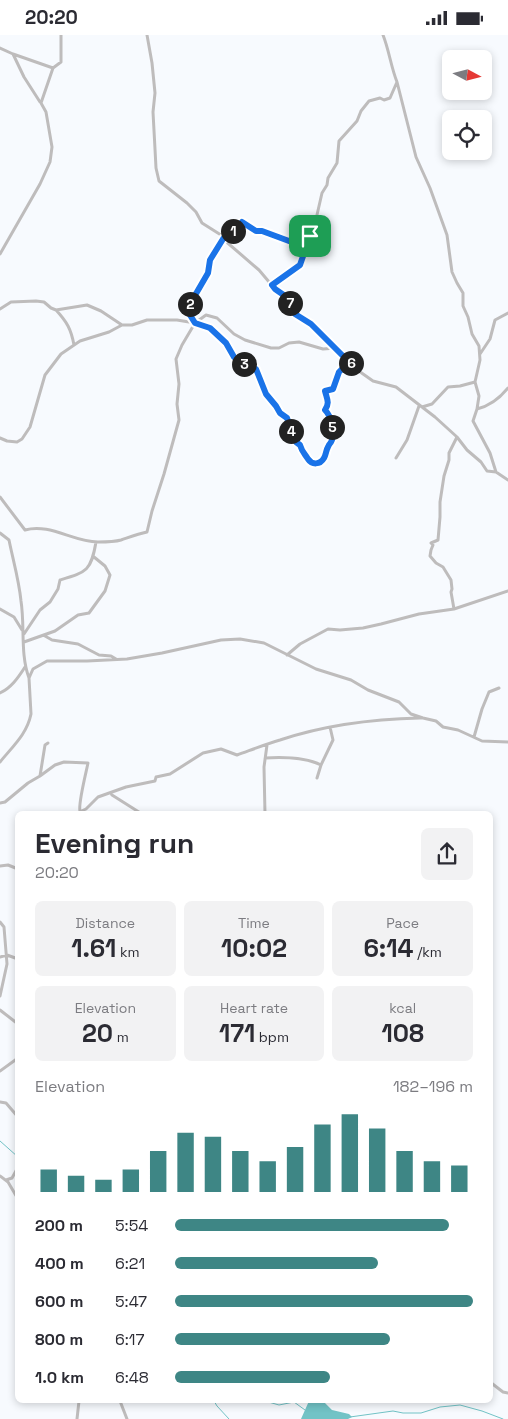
<!DOCTYPE html>
<html lang="en">
<head>
<meta charset="utf-8">
<style>
	:root { --surface:#fff; --page:#f2f2f3; --text:#2b2b33; --muted:#7c7c81; --accent:#3e8685 }
	body { margin:0; font-family:"Space Grotesk",sans-serif; background:var(--page); color:var(--text); height:100vh; display:flex; flex-direction:column; font-size:19px; white-space:nowrap }
	* { box-sizing:border-box; margin:0 }
	p { font-size:16px; color:var(--muted) }
	.icon { flex:none; width:28px; height:28px; fill:none; stroke:currentColor; stroke-width:2; stroke-linecap:round; stroke-linejoin:round }
	.map { position:relative; flex:1; overflow:hidden }
	.side { position:absolute; left:15px; top:776px; width:478px; height:592px; display:flex; flex-direction:column; background:var(--surface); border-radius:8px; box-shadow:0 2px 8px #0003 }
	.side>* { flex:none }
	.needle { width:32px; rotate:97deg }
	.controls { position:absolute; left:442px; top:15px; display:grid; gap:10px }
	.controls a { display:grid; place-items:center; width:50px; height:50px; border-radius:8px; background:var(--surface); box-shadow:0 2px 8px #0003; font-size:25px }
	.pin { position:absolute; display:grid; place-items:center; width:42px; height:42px; color:#fff; margin:-21px; border-radius:10px; box-shadow:0 2px 8px #0006 }
	.km { position:absolute; width:25px; height:25px; margin:-12px; border-radius:50%; background:#222; color:#fff; font-size:14px; line-height:25px; text-align:center }
	.round { display:grid; place-items:center; flex:none; width:52px; height:52px; border-radius:8px; background:var(--page) }
	.head { display:flex; align-items:center; justify-content:space-between; height:85px; padding:0 20px }
	h1 { font-size:28px; font-weight:600; line-height:38px }
	.stats { display:grid; grid-template-columns:repeat(3,1fr); gap:8px; height:85px; padding:5px 20px }
	.stats div { display:grid; align-content:center; border-radius:8px; background:var(--page); text-align:center }
	.stats b { font-size:25px; font-weight:600 }
	.stats small { font-size:14px; font-weight:400 }
	.stats p { font-size:14px }
	.chart { height:140px; padding:10px 20px }
	.chart p { display:flex; justify-content:space-between }
	.chart svg { width:100%; height:90px; margin-top:5px; stroke:var(--accent); stroke-width:6 }
	ul { padding:0 20px; list-style:none; font-size:16px }
	li { display:grid; grid-template-columns:80px 60px 1fr; align-items:center; height:38px }
	li i { height:12px; border-radius:6px; background:var(--accent) }
	.status { display:flex; justify-content:space-between; align-items:center; height:35px; padding:0 25px; background:var(--surface); direction:ltr }
	.status svg { height:14px; fill:currentColor }
	.map>svg:first-child { display:block }
</style>
</head>
<body>
<div class="status"><b>20:20</b><svg viewBox="0 0 49 12"><path d="M0 12V9h3v3zM5 12V6h3v6zM10 12V3h3v9zM15 12V0h3v12zM26 1h20v11H26zM47 4h2v5h-2z"/></svg></div>
<div class="map">
<svg width="508" height="1384" viewBox="0 0 508 1384">
	<rect width="100%" height="100%" fill="#f7fafe"/>
	<path fill="#72c3c6" d="M309 1366H323L332 1375 349 1379 352 1382 348 1384H301Z"/>
	<g fill="none" stroke-linecap="round" stroke-linejoin="round">
		<path stroke="#72c3c6" stroke-width="1" d="M0 1106 18 1122
			M214 1366 217 1371 229 1384
			M265 1366 279 1370 294 1367 305 1375
			M350 1382 393 1376 403 1378H421L440 1372 460 1370 482 1376 503 1384"/>
		<path stroke="#bebcbc" stroke-width="3" d="M147 0 152 28 155 58 153 77 155 114 156 133 159 146 187 168 196 177 202 188 221 200 223 204 259 235 275 254 288 263 295 279 311 289 337 313 356 334 373 346 396 352 435 382 457 402 467 415 481 427 487 436 496 437 508 445
			M383 0C389 15 391 32 397 47
			M0 13 13 19 24 42 40 67
			M13 19 53 33
			M309 201 314 193 322 158 327 150 328 143 337 128 339 106 357 86 361 76 369 66 380 63 384 65 390 63 397 47 416 122 430 153 447 200 452 237 457 248 463 258V271L468 282 472 299 479 311 480 325 475 347 479 361 477 374 473 386 490 418 496 437
			M0 219 40 149 50 127 52 112 46 77 41 68 53 33 61 27V0
			M0 274 11 267 36 266 44 267 51 273 56 275 87 270 101 276 122 290H132L147 285H177L195 288 190 280V269L208 238 210 225 223 204 229 197 238 194 242 187 257 196H262L289 206 302 205 309 201 300 230 272 250
			M56 275C67 287 71 294 74 310
			M195 288 210 293 226 308 234 321 244 330 256 334 266 359 276 371 280 378 287 383 296 407 300 410C302 417 305 419 308 424 312 430 320 430 324 423 326 420 326 415 328 412 330 407 330 410 332 405 334 395 332 382 325 375 329 368 327 364 325 356L333 354 339 337 344 332 353 331
			M480 319 490 304 495 285 508 278
			M422 372 432 369 448 352 460 351 475 347
			M477 374C490 371 500 363 508 353
			M0 403 7 406 17 407 22 404 30 392 45 340 61 319 80 306 109 297 122 290
			M396 423 407 405 419 371
			M0 462 25 495C50 488 73 507 98 507 105 507 114 507 121 505 130 502 138 499 147 497L152 476 164 439 179 385 177 369 179 349 176 324 182 310 195 288 206 280 217 283 234 299 245 305 271 313H279L289 308 299 307 323 314 336 313
			M0 498 9 505C13 525 19 545 21 566 25 591 20 619 29 643L33 634 47 626H87L127 624 162 618 221 605 240 604 264 608 316 634 351 645 368 655 399 667 411 679 423 683 436 686 443 692 458 695 482 706 508 707
			M0 574 14 582 22 595
			M454 574 451 557 452 554 451 545 443 532 436 528 430 521 431 515 433 510 431 508 438 505 440 482V467L444 441 449 425V418L457 402
			M24 599 40 575 50 567 58 554 60 545C87 537 91 536 96 507
			M45 601 52 605 78 609 99 620 111 621 116 624
			M24 607 55 596 78 580 89 578 105 556 110 540 105 531 94 522
			M287 620 300 609 328 594 340 595 363 593 381 589 419 579 454 574 508 556
			M0 658C11 653 18 643 25 632
			M474 702 482 674 489 657 499 653
			M265 723C282 722 305 722 321 730L317 743
			M0 727C13 711 27 699 31 679L29 643
			M321 730 333 705 330 692
			M40 741 45 710 48 708
			M111 758 112 760 142 779
			M0 768 5 767 28 748 40 741 55 730 64 727 88 728C86 738 78 769 80 776
			M70 779 77 778 86 774 98 762 126 752 155 746 156 742 170 739 203 718 221 714 237 720C251 715 266 709 280 705 325 690 372 684 420 683
			M265 779 264 732 267 710
			M0 831 8 830 18 834
			M0 887 4 892 7 929 0 961
			M0 922 7 920 18 924
			M0 975 18 989
			M0 1036 18 1023
			M0 1067 6 1068 18 1082
			M0 1141 8 1147 18 1164
			M6 1145 12 1143 17 1134
			M490 1347 503 1357 508 1358
			M120 1366 127 1384
			M77 1384 79 1366"/>
	</g>
	<g fill="none" stroke-linecap="round" stroke-linejoin="round">
		<defs>
			<path id="route" d="M242 187 256 196H262L289 206 302 205 310 201 300 230 272 250 275 254 288 263 295 279 311 289 353 331 344 332 339 337 333 354 325 356C327 364 330 368 325 375 332 382 334 395 332 405 330 410 330 407 328 412 326 415 326 420 324 423 320 430 312 430 308 424 305 419 302 417 300 410L296 407 287 383 280 378 276 371 266 359 256 334 244 330 234 322 226 308 210 293 195 288 190 280V269L208 238 210 225 223 204 229 197 238 194Z"/>
		</defs>
		<use href="#route" stroke="#fff" stroke-width="10"/>
		<use href="#route" stroke="#1a73e8" stroke-width="6"/>
	</g>
</svg>
<div class="controls">
<a><svg class="needle" viewBox="-14 -14 28 28"><path d="M0-13l5 13h-10z" fill="#e53935"/><path d="M0 13l5-13h-10z" fill="#7c7c81"/></svg></a>
<a><svg class="icon" aria-label="locate" viewBox="0 0 24 24"><circle cx="12" cy="12" r="6"/><path d="M12 2v4M12 18v4M2 12h4M18 12h4"/></svg></a>
</div>
<div class="pin" style="left:310px;top:201px;background:#1e9e55"><svg class="icon" aria-label="arrive" viewBox="0 0 24 24"><path d="M6 21V4h12l-3 4 3 4H6"/></svg></div>
<b class="km" style="left:233px;top:196px">1</b>
<b class="km" style="left:190px;top:269px">2</b>
<b class="km" style="left:244px;top:329px">3</b>
<b class="km" style="left:291px;top:396px">4</b>
<b class="km" style="left:332px;top:392px">5</b>
<b class="km" style="left:351px;top:328px">6</b>
<b class="km" style="left:290px;top:268px">7</b>
<section class="side">
<div class="head"><div><h1>Evening run</h1><p>20:20</p></div><a class="round"><svg class="icon" aria-label="share" viewBox="0 0 24 24"><path d="M12 15V3M7 8l5-5 5 5M5 13v7h14v-7"/></svg></a></div>
<div class="stats">
<div><p>Distance</p><b>1.61<small> km</small></b></div>
<div><p>Time</p><b>10:02</b></div>
<div><p>Pace</p><b>6:14<small> /km</small></b></div>
</div>
<div class="stats">
<div><p>Elevation</p><b>20<small> m</small></b></div>
<div><p>Heart rate</p><b>171<small> bpm</small></b></div>
<div><p>kcal</p><b>108</b></div>
</div>
<div class="chart"><p><span>Elevation</span>182–196 m</p>
<svg viewBox="0 0 160 44" preserveAspectRatio="none"><path d="M5 44V33M15 44V36M25 44V38M35 44V33M45 44V24M55 44V15M65 44V17M75 44V24M85 44V29M95 44V22M105 44V11M115 44V6M125 44V13M135 44V24M145 44V29M155 44V31"/></svg>
</div>
<ul>
<li><b>200 m</b>5:54<i style="width:92%"></i></li>
<li><b>400 m</b>6:21<i style="width:68%"></i></li>
<li><b>600 m</b>5:47<i style="width:100%"></i></li>
<li><b>800 m</b>6:17<i style="width:72%"></i></li>
<li><b>1.0 km</b>6:48<i style="width:52%"></i></li>
</ul>
</section>
</div>
</body>
</html>
